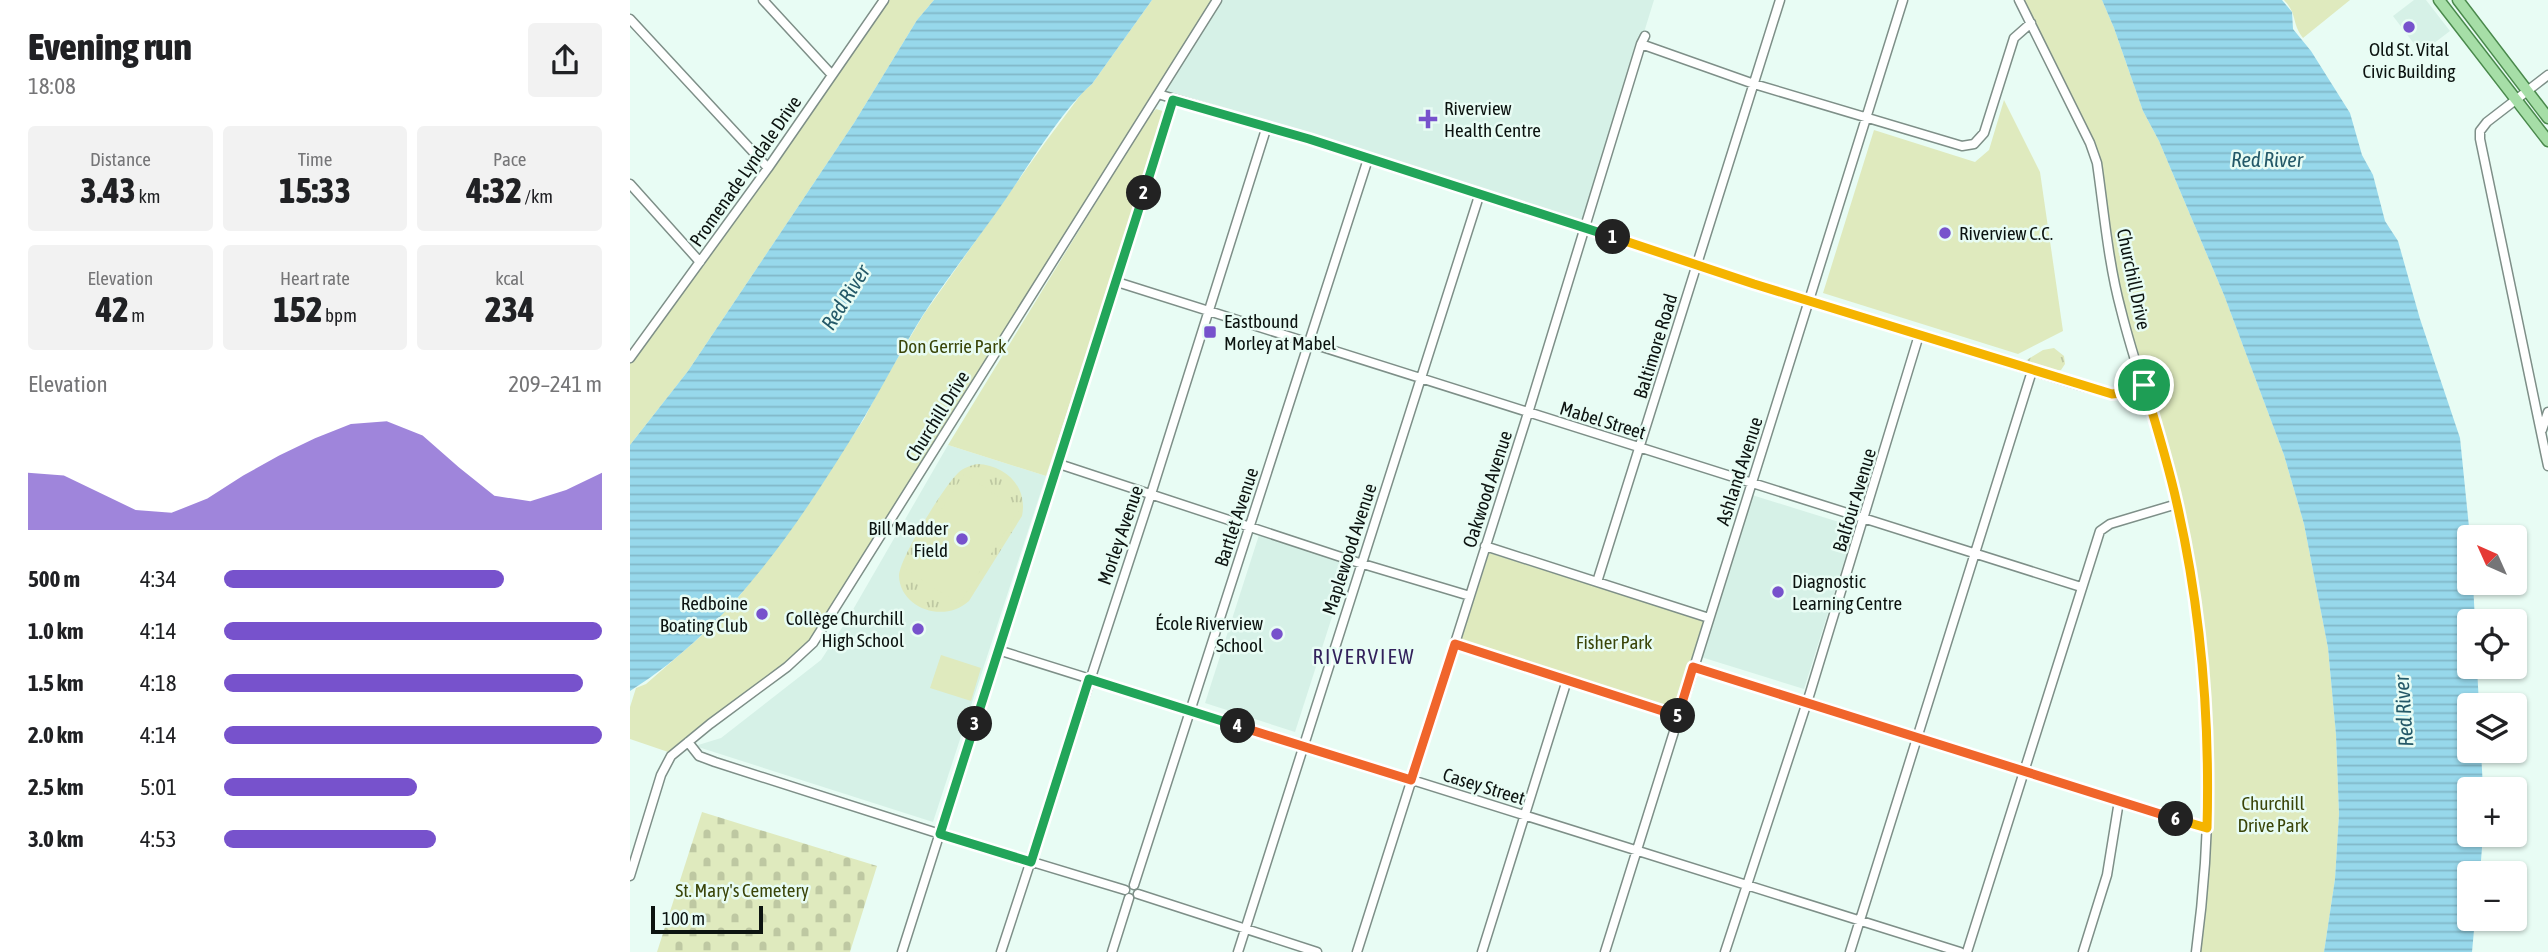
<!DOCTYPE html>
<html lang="en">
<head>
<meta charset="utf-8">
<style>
	:root { --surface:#fff; --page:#f2f2f2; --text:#202124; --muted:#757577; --accent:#7752cc }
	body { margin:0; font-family:"Asap Condensed",sans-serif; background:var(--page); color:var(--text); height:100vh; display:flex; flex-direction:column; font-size:26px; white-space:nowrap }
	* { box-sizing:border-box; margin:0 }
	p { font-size:23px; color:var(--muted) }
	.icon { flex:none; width:38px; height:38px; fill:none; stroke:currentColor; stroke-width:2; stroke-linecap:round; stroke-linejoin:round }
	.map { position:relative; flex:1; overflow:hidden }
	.sheet { display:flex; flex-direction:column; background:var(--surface); width:630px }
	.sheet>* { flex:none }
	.needle { width:46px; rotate:315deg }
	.tools { position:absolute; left:1827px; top:525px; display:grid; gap:14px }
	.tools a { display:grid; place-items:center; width:70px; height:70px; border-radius:7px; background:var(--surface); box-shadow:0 2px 5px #0004; font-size:35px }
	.scale { position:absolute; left:21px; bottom:18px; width:112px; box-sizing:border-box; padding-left:7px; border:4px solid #0c1310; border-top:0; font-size:19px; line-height:24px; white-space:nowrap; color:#0c1310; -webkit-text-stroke:5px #e8fcf4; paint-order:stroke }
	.pin { position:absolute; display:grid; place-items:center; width:60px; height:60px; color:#fff; margin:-30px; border:4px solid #fff; border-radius:50%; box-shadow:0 2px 7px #0007 }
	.km { position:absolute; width:35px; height:35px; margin:-18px; border-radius:50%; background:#222; color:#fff; font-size:19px; line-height:35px; text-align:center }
	.round { display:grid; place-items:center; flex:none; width:74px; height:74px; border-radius:7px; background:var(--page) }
	.head { display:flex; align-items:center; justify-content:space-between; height:119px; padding:0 28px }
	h1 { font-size:38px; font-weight:800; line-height:52px }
	.metrics { display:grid; grid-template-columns:repeat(3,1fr); gap:10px; height:119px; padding:7px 28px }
	.metrics div { display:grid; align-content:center; border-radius:7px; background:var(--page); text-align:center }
	.metrics b { font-size:35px; font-weight:800 }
	.metrics small { font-size:19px; font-weight:400 }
	.metrics p { font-size:19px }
	.chart { height:196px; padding:14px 28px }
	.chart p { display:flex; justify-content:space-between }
	.chart svg { width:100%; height:126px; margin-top:7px; fill:var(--accent); opacity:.7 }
	ul { padding:0 28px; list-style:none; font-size:23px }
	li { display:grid; grid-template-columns:112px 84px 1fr; align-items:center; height:52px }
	li i { height:18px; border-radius:9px; background:var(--accent) }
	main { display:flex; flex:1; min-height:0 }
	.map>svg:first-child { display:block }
</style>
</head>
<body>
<main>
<section class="sheet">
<div class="head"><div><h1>Evening run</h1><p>18:08</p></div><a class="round"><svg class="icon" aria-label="share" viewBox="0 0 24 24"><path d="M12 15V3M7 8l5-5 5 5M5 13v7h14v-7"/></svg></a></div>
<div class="metrics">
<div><p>Distance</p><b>3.43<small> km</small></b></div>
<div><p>Time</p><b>15:33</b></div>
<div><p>Pace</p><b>4:32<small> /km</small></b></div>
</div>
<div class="metrics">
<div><p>Elevation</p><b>42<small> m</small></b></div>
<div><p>Heart rate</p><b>152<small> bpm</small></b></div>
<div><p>kcal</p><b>234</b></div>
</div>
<div class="chart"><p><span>Elevation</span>209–241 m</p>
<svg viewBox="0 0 160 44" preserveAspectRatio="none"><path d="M0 44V24L10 25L20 31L30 37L40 38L50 33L60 25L70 18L80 12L90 7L100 6L110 11L120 22L130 32L140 34L150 30L160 24V44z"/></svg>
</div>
<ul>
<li><b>500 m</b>4:34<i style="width:74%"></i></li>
<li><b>1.0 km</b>4:14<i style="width:100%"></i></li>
<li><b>1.5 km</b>4:18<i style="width:95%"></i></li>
<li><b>2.0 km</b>4:14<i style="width:100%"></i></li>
<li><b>2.5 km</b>5:01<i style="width:51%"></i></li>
<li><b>3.0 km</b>4:53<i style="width:56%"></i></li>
</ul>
</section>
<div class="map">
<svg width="1918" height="952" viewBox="0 0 1918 952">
	<defs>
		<pattern id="grass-tufts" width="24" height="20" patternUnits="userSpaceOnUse" patternTransform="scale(1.75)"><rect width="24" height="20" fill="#dfeabe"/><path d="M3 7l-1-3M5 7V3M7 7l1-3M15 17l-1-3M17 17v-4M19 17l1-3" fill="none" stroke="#bec8a2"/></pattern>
		<pattern id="cemetery-stones" width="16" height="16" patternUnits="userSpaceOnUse" patternTransform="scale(1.75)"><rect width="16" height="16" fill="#dfeabe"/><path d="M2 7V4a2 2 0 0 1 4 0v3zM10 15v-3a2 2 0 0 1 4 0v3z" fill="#bec8a2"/></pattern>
		<pattern id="water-rules" width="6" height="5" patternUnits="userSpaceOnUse" patternTransform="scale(1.75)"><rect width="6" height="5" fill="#97d8eb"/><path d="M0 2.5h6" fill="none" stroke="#81b8c8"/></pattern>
	</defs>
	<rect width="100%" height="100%" fill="#e8fcf4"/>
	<path fill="#d6f1e7" d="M592 0H1024L954 227 528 94Z
		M1784 0H1796L1820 31 1791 53 1763 16Z
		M318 445 416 476 303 822 65 746 91 738 191 660 217 620Z
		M1122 495 1225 527 1174 689 1071 657Z
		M629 535 719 564 665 732 575 703Z"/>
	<path fill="url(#grass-tufts)" d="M1424 348 1434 356 1435 364 1431 370 1425 371 1395 361 1413 350Z
		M347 464C376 465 398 487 392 516L339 601C314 624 270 608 269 576 269 559 314 486 328 473 333 468 339 466 347 464Z"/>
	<path fill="url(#cemetery-stones)" d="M72 812 247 866 220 952H27Z"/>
	<path fill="#dfeabe" d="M254 0H304L287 20 224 123 58 371 0 445V361Z
		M522 0H587L183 643 44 754 0 739V707L6 688 16 684 70 637 111 594 148 546 234 419 251 386 294 314 414 144 452 93 462 84Z
		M1389 0H1472L1484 28 1513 111 1529 141 1594 295 1654 455 1674 524 1698 648 1706 735 1709 814 1705 879 1694 952H1566L1575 872 1572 660 1547 504 1491 311 1467 163Z
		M1654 0H1720L1673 38C1661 22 1668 15 1654 0Z
		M1374 100 1410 172 1433 331 1388 354 1193 293 1244 130 1345 162 1359 150Z
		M526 109 536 112 416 476 318 445 517 119Z
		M334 474 389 510 329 604 274 568Z
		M859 553 1074 620 1046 711 831 641Z
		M311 655 351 668 341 701 300 688Z"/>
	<path fill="url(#water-rules)" d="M304 0H522L462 84C430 112 398 167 373 203 347 240 318 277 293 315 271 350 253 386 232 421 171 521 100 629 0 691V445L58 371 224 123 287 20Z
		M1472 0H1652L1662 12 1663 29 1681 51 1720 113 1732 155 1743 175 1755 221 1768 241 1790 319 1830 438 1840 537 1839 583H1843L1845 621H1839V667H1847L1849 705H1839V751H1851L1853 789H1839V835H1853L1850 873H1839V919H1845L1842 952H1694L1705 879 1709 814 1706 735 1698 648 1674 524 1654 455 1594 295 1529 141 1513 111 1484 28Z"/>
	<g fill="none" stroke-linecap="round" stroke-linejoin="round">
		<defs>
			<path id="minor" d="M133 0 202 75
				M1389 0 1460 143 1467 163C1474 211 1478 262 1491 310 1507 375 1532 437 1547 503 1581 650 1586 803 1566 952
				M0 19 138 168
				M1011 44 1124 84 1332 146 1344 144 1354 133 1384 38 1401 23
				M1918 75 1857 122 1850 131V139L1918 466
				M528 94 679 139 1124 283 1445 384C1473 392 1486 398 1514 385
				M0 184 70 262
				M487 282 1451 587
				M0 358 138 168 254 0
				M1912 430 1918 412
				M429 464 723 561 840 596
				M855 546 1079 618
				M967 582 1150 0
				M825 644 1048 716
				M368 650 1330 952
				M1063 668 1577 828
				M58 742 69 756 85 762 310 834 495 890
				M0 876 31 775 41 756 80 724 157 667 183 643 587 0
				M504 885 738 159
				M508 894 687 952
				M272 952 543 100
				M371 952 521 494 637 126
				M482 952 499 898
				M608 952 849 196
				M727 952 898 413 1011 44 1015 36
				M852 952 937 680
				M975 952 1273 0
				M1095 952 1180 693 1289 335
				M1220 952 1402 371
				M1337 952 1470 531 1480 524 1547 504
				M1453 952 1477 875 1489 801"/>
			<path id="major" d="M1809 0 1918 141
				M1828 0 1918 118"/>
		</defs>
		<use href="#minor" stroke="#7e8f88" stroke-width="11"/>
		<use href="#major" stroke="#4a894c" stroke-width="13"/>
		<use href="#minor" stroke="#fff" stroke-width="8"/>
		<use href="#major" stroke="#a6dea7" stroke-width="10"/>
	</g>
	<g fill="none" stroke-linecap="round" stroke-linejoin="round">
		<defs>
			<path id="split-1" d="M983 237 1124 284 1482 394 1500 392 1514 385"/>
			<path id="split-2" d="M514 193 543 100 679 139 983 237"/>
			<path id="split-3" d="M345 724 514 193"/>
			<path id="split-4" d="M345 724 310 834 401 862 459 679 608 726"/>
			<path id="split-5" d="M608 726 781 780 825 644 1048 716"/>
			<path id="split-6" d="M1048 716 1063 667 1546 819"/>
			<path id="split-7" d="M1514 385C1526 424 1538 463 1547 504 1571 610 1580 719 1577 828L1546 819"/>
		</defs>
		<use href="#split-1" stroke="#fff" stroke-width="14"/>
		<use href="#split-2" stroke="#fff" stroke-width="14"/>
		<use href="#split-3" stroke="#fff" stroke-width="14"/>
		<use href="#split-4" stroke="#fff" stroke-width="14"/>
		<use href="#split-5" stroke="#fff" stroke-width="14"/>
		<use href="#split-6" stroke="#fff" stroke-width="14"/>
		<use href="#split-7" stroke="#fff" stroke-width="14"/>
		<use href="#split-1" stroke="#f5b400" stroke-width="9"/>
		<use href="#split-2" stroke="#22a559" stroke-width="9"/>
		<use href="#split-3" stroke="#22a559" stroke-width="9"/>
		<use href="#split-4" stroke="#22a559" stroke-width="9"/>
		<use href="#split-5" stroke="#f0652b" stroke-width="9"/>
		<use href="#split-6" stroke="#f0652b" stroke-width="9"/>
		<use href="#split-7" stroke="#f5b400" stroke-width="9"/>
	</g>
	<g fill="#7752cc" stroke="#e8fcf4" stroke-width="2.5">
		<circle cx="1779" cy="27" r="7"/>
		<path d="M794.5 108.5h7v7h7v7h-7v7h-7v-7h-7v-7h7z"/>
		<circle cx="1315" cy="233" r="7"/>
		<rect x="573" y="325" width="14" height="14" rx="3.5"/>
		<circle cx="332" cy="539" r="7"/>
		<circle cx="1148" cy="592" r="7"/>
		<circle cx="132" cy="614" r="7"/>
		<circle cx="288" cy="629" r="7"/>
		<circle cx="647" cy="634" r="7"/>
	</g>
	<g text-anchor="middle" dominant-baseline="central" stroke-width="5" stroke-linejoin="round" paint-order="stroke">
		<g font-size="19" fill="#0c1310" stroke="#e8fcf4" text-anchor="start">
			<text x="1779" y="49" text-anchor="middle">Old St. Vital<tspan x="1779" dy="22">Civic Building</tspan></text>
			<text x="814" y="108">Riverview<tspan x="814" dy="22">Health Centre</tspan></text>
			<text x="1329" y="233">Riverview C.C.</text>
			<text x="594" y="321">Eastbound<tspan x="594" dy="22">Morley at Mabel</tspan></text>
			<text x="318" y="528" text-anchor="end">Bill Madder<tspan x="318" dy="22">Field</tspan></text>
			<text x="1162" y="581">Diagnostic<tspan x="1162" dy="22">Learning Centre</tspan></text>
			<text x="118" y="603" text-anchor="end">Redboine<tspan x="118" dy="22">Boating Club</tspan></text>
			<text x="274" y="618" text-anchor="end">Collège Churchill<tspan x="274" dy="22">High School</tspan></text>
			<text x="633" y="623" text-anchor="end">École Riverview<tspan x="633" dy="22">School</tspan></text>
		</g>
		<g font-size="19" fill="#0c1310" stroke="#e8fcf4">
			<text transform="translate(115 171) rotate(-55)">Promenade Lyndale Drive</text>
			<text transform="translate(1504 279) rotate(78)">Churchill Drive</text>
			<text transform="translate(1025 346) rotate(-73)">Baltimore Road</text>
			<text transform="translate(307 416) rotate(-58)">Churchill Drive</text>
			<text transform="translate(973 420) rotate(17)">Mabel Street</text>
			<text transform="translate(1109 471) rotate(-72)">Ashland Avenue</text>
			<text transform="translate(857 489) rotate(-72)">Oakwood Avenue</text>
			<text transform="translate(1224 500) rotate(-73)">Balfour Avenue</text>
			<text transform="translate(606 517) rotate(-72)">Bartlet Avenue</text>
			<text transform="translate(490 535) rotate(-71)">Morley Avenue</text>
			<text transform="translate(719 549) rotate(-72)">Maplewood Avenue</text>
			<text transform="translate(854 786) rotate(17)">Casey Street</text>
		</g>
		<g font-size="19" fill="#3a4508" stroke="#e8fcf4">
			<text x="322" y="346">Don Gerrie Park</text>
			<text x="984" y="642">Fisher Park</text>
			<text x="1643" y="803">Churchill<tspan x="1643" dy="22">Drive Park</tspan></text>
			<text x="112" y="890">St. Mary's Cemetery</text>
		</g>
		<g font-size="21" font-style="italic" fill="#245968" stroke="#e8fcf4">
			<text x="1637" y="159">Red River</text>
			<text transform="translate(215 297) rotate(-58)">Red River</text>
			<text transform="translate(1773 711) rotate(-94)">Red River</text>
		</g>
		<g font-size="21" letter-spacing="2" fill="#32215b" stroke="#e8fcf4">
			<text x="734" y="656">RIVERVIEW</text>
		</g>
	</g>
</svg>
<div class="tools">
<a><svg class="needle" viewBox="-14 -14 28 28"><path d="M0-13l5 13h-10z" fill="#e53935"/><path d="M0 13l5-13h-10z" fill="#757577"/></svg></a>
<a><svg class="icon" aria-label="locate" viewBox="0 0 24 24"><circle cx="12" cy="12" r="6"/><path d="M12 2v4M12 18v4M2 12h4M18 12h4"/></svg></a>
<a><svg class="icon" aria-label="layers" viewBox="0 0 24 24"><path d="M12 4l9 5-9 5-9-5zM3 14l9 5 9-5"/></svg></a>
<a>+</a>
<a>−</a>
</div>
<div class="scale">100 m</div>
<div class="pin" style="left:1514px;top:385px;background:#1e9e55"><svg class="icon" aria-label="arrive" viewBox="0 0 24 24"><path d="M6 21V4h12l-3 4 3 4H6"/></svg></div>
<b class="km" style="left:983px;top:237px">1</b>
<b class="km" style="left:514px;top:193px">2</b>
<b class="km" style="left:345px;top:724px">3</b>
<b class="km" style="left:608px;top:726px">4</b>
<b class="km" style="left:1048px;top:716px">5</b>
<b class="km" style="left:1546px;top:819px">6</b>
</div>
</main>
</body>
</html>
